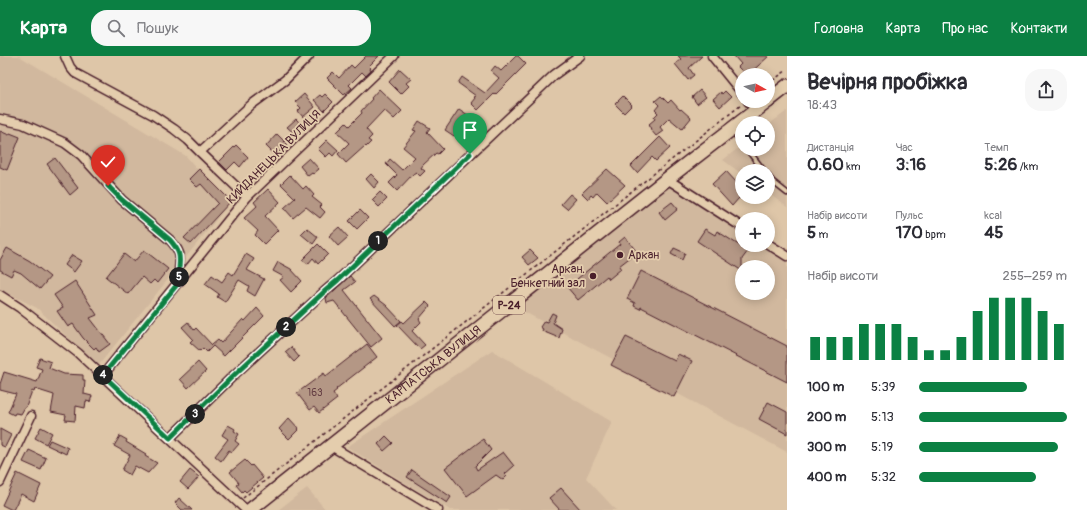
<!DOCTYPE html>
<html lang="uk">
<head>
<meta charset="utf-8">
<style>
	:root { --surface:#fff; --page:#f7f7f7; --text:#2b2b33; --muted:#7c7c81; --accent:#0b8043 }
	body { margin:0; font-family:Pangolin,sans-serif; background:var(--page); color:var(--text); height:100vh; display:flex; flex-direction:column; font-size:15px; white-space:nowrap }
	* { box-sizing:border-box; margin:0 }
	p { font-size:13px; color:var(--muted) }
	.icon { flex:none; width:22px; height:22px; fill:none; stroke:currentColor; stroke-width:2; stroke-linecap:round; stroke-linejoin:round }
	.map { position:relative; flex:1; overflow:hidden }
	.side { display:flex; flex-direction:column; background:var(--surface); width:300px }
	.side>* { flex:none }
	.needle { width:26px; rotate:98deg }
	.tools { position:absolute; left:735px; top:12px; display:grid; gap:8px }
	.tools a { display:grid; place-items:center; width:40px; height:40px; border-radius:50%; background:var(--surface); box-shadow:0 2px 10px #0003; font-size:20px }
	.pin { position:absolute; display:grid; place-items:center; width:34px; height:34px; color:#fff; margin:-41px -17px; border-radius:50% 50% 50% 0; rotate:-45deg; box-shadow:0 0 4px #0007 }
	.pin .icon { rotate:45deg }
	.km { position:absolute; width:20px; height:20px; margin:-10px; border-radius:50%; background:#222; color:#fff; font-size:11px; line-height:20px; text-align:center }
	.round { display:grid; place-items:center; flex:none; width:42px; height:42px; border-radius:16px; background:var(--page) }
	.headline { display:flex; align-items:center; justify-content:space-between; height:68px; padding:0 20px }
	h1 { font-size:22px; font-weight:800; line-height:30px }
	.stats { display:grid; grid-template-columns:repeat(3,1fr); gap:6px; height:68px; padding:4px 20px }
	.stats div { display:grid; align-content:center }
	.stats b { font-size:17px; font-weight:800 }
	.stats small { font-size:11px; font-weight:400 }
	.stats p { font-size:11px }
	.chart { height:112px; padding:8px 20px }
	.chart p { display:flex; justify-content:space-between }
	.chart svg { width:100%; height:72px; margin-top:4px; stroke:var(--accent); stroke-width:6 }
	ul { padding:0 20px; list-style:none; font-size:13px }
	li { display:grid; grid-template-columns:64px 48px 1fr; align-items:center; height:30px }
	li i { height:10px; border-radius:5px; background:var(--accent) }
	header { display:flex; align-items:center; gap:24px; box-sizing:border-box; height:56px; padding:0 20px; background:var(--accent); color:#fff }
	header strong { font-size:19px }
	nav { display:flex; gap:22px; margin-inline-start:auto; font-size:14px }
	.search { width:280px; height:36px; background:var(--page); display:flex; align-items:center; gap:10px; box-sizing:border-box; padding:0 14px; border-radius:16px; color:var(--muted); font-size:15px }
	main { display:flex; flex:1; min-height:0 }
	.map>svg:first-child { display:block }
</style>
</head>
<body>
<header>
<strong>Карта</strong>
<div class="search"><svg class="icon" aria-label="search" viewBox="0 0 24 24"><circle cx="10" cy="10" r="6"/><path d="M15 15l6 6"/></svg>Пошук</div>
<nav><a>Головна</a><a>Карта</a><a>Про нас</a><a>Контакти</a></nav>
</header>
<main>
<div class="map">
<svg width="787" height="454" viewBox="0 0 787 454">
	<rect width="100%" height="100%" fill="#dec6a8"/>
	<filter id="ink" filterUnits="userSpaceOnUse"><feTurbulence type="fractalNoise" baseFrequency=".025" numOctaves="2"/><feDisplacementMap in="SourceGraphic" scale="8" xChannelSelector="R" yChannelSelector="G"/><feConvolveMatrix kernelMatrix="1 2 1 2 8 2 1 2 1" color-interpolation-filters="sRGB"/></filter>
	<g filter="url(#ink)">
		<path fill="#d1b89e" fill-rule="evenodd" d="M0 0H19L186 100 228 149 98 310 37 252 0 233Z
			M787 55V151L768 137V115H742V118L723 104 742 89V93H768V69Z
			M673 128 742 173V189H767L787 202V396L517 252ZM742 211H768V237H742Z
			M492 294 612 366 586 422 616 454H450L347 391Z
			M307 432 326 454H278Z"/>
		<path fill="#b49785" stroke="#4a1f2b" d="M366 0H379L369 10 371 12 370 13 371 15 366 20 362 16 349 29 352 32 344 39 327 22 333 16 339 22 351 9 354 12Z
			M516 0H518L526 8 495 39 494 38 478 54 471 47 475 42 474 41 476 40 458 27 462 21 485 37 499 22 491 15 495 10 501 15Z
			M678 0H702L689 12 694 19 688 24 675 8 681 3Z
			M734 0H769L748 19H746L738 11 741 8Z
			M400 13 411 23 406 27 409 30 401 38 389 26Z
			M379 33 402 55 394 63 384 54 366 73 372 80 368 84 371 86 366 91 365 90 346 107 338 98 349 87 337 76 346 67 349 70 362 57 361 55 372 43 371 42Z
			M700 34 706 41 697 48 692 41Z
			M725 35 731 41 720 51 713 43 721 36 722 38Z
			M304 38 315 51 303 61 298 55 301 52 295 46Z
			M325 38 333 46 324 55 314 44 320 39 322 41Z
			M623 40 632 49 624 57 615 48Z
			M661 40 668 47 671 44 680 54 681 53 691 62 682 73 669 62 660 71 663 75 656 80 651 74 649 68 655 63 654 61 658 57 655 54 659 49 655 45Z
			M459 53 468 59 454 80 445 74Z
			M296 63 304 71 296 79 287 71Z
			M419 65 430 72 427 76 443 93 438 98 436 97 423 109 421 112 425 115 420 120 416 116 413 118 397 135 389 127 397 119 386 108 390 103 402 114 415 101 403 91 416 75 413 74Z
			M0 75 9 79 10 77 20 81 7 114 0 111Z
			M277 78 287 88 276 100 266 90Z
			M660 81 670 92 656 105 652 101 637 117 631 110Z
			M327 84 338 94 333 100 330 97 326 101 318 93Z
			M236 89 248 101 240 111 235 106 227 114 219 106Z
			M55 102 78 132 70 139 47 108Z
			M309 102 319 113 313 118 312 117 308 120 300 110Z
			M199 113 231 145 191 188 184 182 218 147 201 128 197 131 189 123Z
			M607 113 625 129 607 146 597 136 593 141 591 139 588 143 582 137Z
			M726 115 737 127 742 120V143L739 142 732 150 712 128Z
			M371 118 379 126 374 132 366 123Z
			M290 119 303 133 306 130 314 139 312 141 322 149 320 151 325 156 320 162 306 151 293 162 284 152 295 142 281 128Z
			M268 133 280 146 265 160 278 174 264 188 255 179 258 175 244 162 257 150 254 146Z
			M380 136 387 143 379 151 372 144Z
			M570 138 576 143 567 153 561 148Z
			M672 146 678 153 665 164 659 156Z
			M360 154 368 162 357 173 349 165Z
			M339 171 348 181 338 190 329 180Z
			M307 172 318 181 313 188 301 178Z
			M705 173 715 179 717 175 748 195 742 203V215L697 185Z
			M625 181 637 196 619 210 621 213 609 223 607 220 578 244 567 231 620 188 619 186Z
			M318 188 328 198 318 208 313 202 308 208 302 204Z
			M7 192 30 205 50 221 40 233 21 217 14 214 11 220 0 214V204Z
			M674 192 685 197 682 204 671 198Z
			M144 194 168 213 157 227 154 224 150 228 142 221 128 238 106 221 124 198 134 206Z
			M530 194 538 202 529 209 522 201Z
			M246 198 254 203 247 214 264 223 255 240 247 235 249 230 239 224 225 246 217 241 219 238 205 228 212 219 222 226 229 216 233 219Z
			M72 199 82 205 74 216 65 209Z
			M278 206 291 213 302 225 291 236 280 224 284 221 273 215Z
			M641 215 787 290V326L641 251 640 253 634 250 635 247 627 243Z
			M350 220 355 226 344 234 382 282 371 291 334 245 327 247 326 242Z
			M75 225 97 259 90 262 110 288 99 296 96 291 94 293 83 282 73 268 68 271 57 255 63 252 54 239Z
			M374 240 386 249 401 265 395 270 370 243Z
			M426 246 430 250 419 263 421 266 412 275 425 289 420 293 397 269 402 265 404 267Z
			M257 252 264 260 224 300 213 290 207 296 203 292 200 295 190 286 193 283 182 271 188 266 194 274 196 272 212 289 218 284 221 287 243 263 245 265Z
			M552 257 556 259 553 267 562 273 559 282 542 275 543 273 540 271 544 265 547 266Z
			M626 281 675 305 678 298 692 305 674 341 611 309Z
			M367 288 377 301 336 333 337 334 333 337 337 343 319 357 314 351 310 354 297 337 324 317 326 320Z
			M291 291 299 301 294 306 285 296Z
			M40 302 51 306 49 312 64 318 83 319V324H85L84 338 92 340 90 346 86 345 85 352 76 350 75 365 65 364 66 359 51 356 54 339 35 333 34 336 32 335 26 351H25L21 358 15 357 14 359 8 356 16 338 0 334V328L4 316 37 326 42 313 36 311Z
			M198 306 206 315 188 332 180 323Z
			M768 346 787 356V378L759 363Z
			M289 362 299 373 289 383 279 373Z
			M228 369 235 373 234 375 239 378 235 385 239 388 232 396 229 394 221 405 215 400 228 383 222 379Z
			M41 371 52 377 46 388 35 382Z
			M0 373 11 379 5 391 0 389Z
			M120 380 127 384 126 386 146 398 145 400 157 407 148 417 135 410 130 419 122 414 130 399 114 390Z
			M386 380 393 387 384 395 378 388Z
			M483 383 491 394 475 410 477 414 503 396 514 410 505 418 507 420 503 424 496 419 467 440 445 412Z
			M50 384 68 392 66 398 47 389Z
			M29 394 46 402 41 414 23 406Z
			M245 404 251 410 252 409 263 422 246 436 244 434 242 436 236 429 239 427 230 416Z
			M190 414 199 421 188 433 180 426Z
			M412 414 451 441 447 447 407 421Z
			M17 417 41 429 34 445 21 438 13 454H12L2 449Z
			M561 432 581 454H560L549 442Z
			M179 442 192 454H182L175 447Z"/>
		<g fill="none" stroke-linecap="round" stroke-linejoin="round">
			<defs>
				<path id="lane" d="M732 74 742 87
					M747 93 764 115
					M768 120 773 126 787 137"/>
				<path id="street" d="M65 0 70 11 75 17 153 59 174 73 188 84 200 96 247 141
					M712 0 742 37
					M748 45 756 54
					M0 63 23 68 65 87 81 99 122 144 170 184C187 202 176 205 180 225
					M200 96 251 49 285 24 309 0
					M667 123 742 171
					M768 188 787 200
					M0 239 20 252 78 297 246 454
					M103 319 247 141 394 0
					M170 382 234 319 324 236 338 224 554 19 580 0
					M331 390 438 454
					M0 426 31 360"/>
				<g id="primary">
					<path d="M768 45 787 30"/>
					<path id="s1" d="M250 454 667 123 768 45"/>
				</g>
			</defs>
			<use href="#lane" stroke="#4a1f2b" stroke-width="7"/>
			<use href="#street" stroke="#4a1f2b" stroke-width="11"/>
			<use href="#primary" stroke="#4a1f2b" stroke-width="16"/>
			<path stroke="#4a1f2b" stroke-width="1.5" stroke-dasharray="3 3" stroke-linecap="butt" d="M768 28 787 14
				M243 442 741 49"/>
			<use href="#lane" stroke="#e4cdad" stroke-width="4"/>
			<use href="#street" stroke="#e4cdad" stroke-width="8"/>
			<use href="#primary" stroke="#e4cdad" stroke-width="13"/>
		</g>
	</g>
	<g fill="none" stroke-linecap="round" stroke-linejoin="round" filter="url(#ink)">
		<defs>
			<path id="route" d="M108 130 122 144 170 184C186 202 176 205 180 225L103 319 170 382 234 319 324 236 338 224 470 98"/>
		</defs>
		<use href="#route" stroke="#fff" stroke-width="8"/>
		<use href="#route" stroke="#0b8043" stroke-width="5"/>
	</g>
	<g fill="#4a1f2b" stroke="#e4cdad" stroke-width="1.5">
		<circle cx="620" cy="199" r="4"/>
		<circle cx="593" cy="220" r="4"/>
	</g>
	<g text-anchor="middle" dominant-baseline="central" stroke-width="3.5" stroke-linejoin="round" paint-order="stroke">
		<g font-size="10" fill="#643d42">
			<text x="315" y="337">163</text>
		</g>
		<rect fill="#e4cdad" stroke="#785352" stroke-width="1" x="493" y="240" width="32" height="18" rx="3"/>
		<g font-size="11" font-weight="bold" fill="#4a1f2b">
			<text x="509" y="249">Р-24</text>
		</g>
		<g font-size="12" fill="#4a1f2b" stroke="#e4cdad">
			<text transform="translate(274 101) rotate(-45)">КИЙДАНЕЦЬКА ВУЛИЦЯ</text>
			<text stroke="none"><textPath href="#s1" startOffset="234">КАРПАТСЬКА ВУЛИЦЯ</textPath></text>
		</g>
		<g font-size="12" fill="#4a1f2b" stroke="#e4cdad" text-anchor="start">
			<text x="628" y="199">Аркан</text>
			<text x="585" y="213" text-anchor="end">Аркан.<tspan x="585" dy="14">Бенкетний зал</tspan></text>
		</g>
	</g>
</svg>
<div class="tools">
<a><svg class="needle" viewBox="-14 -14 28 28"><path d="M0-13l5 13h-10z" fill="#e53935"/><path d="M0 13l5-13h-10z" fill="#7c7c81"/></svg></a>
<a><svg class="icon" aria-label="locate" viewBox="0 0 24 24"><circle cx="12" cy="12" r="6"/><path d="M12 2v4M12 18v4M2 12h4M18 12h4"/></svg></a>
<a><svg class="icon" aria-label="layers" viewBox="0 0 24 24"><path d="M12 4l9 5-9 5-9-5zM3 14l9 5 9-5"/></svg></a>
<a>+</a>
<a>−</a>
</div>
<div class="pin" style="left:470px;top:98px;background:#1e9e55"><svg class="icon" aria-label="arrive" viewBox="0 0 24 24"><path d="M6 21V4h12l-3 4 3 4H6"/></svg></div>
<div class="pin" style="left:108px;top:130px;background:#d93025"><svg class="icon" aria-label="check" viewBox="0 0 24 24"><path d="M5 12l5 5 9-10"/></svg></div>
<b class="km" style="left:378px;top:185px">1</b>
<b class="km" style="left:286px;top:271px">2</b>
<b class="km" style="left:195px;top:358px">3</b>
<b class="km" style="left:103px;top:319px">4</b>
<b class="km" style="left:179px;top:221px">5</b>
</div>
<section class="side">
<div class="headline"><div><h1>Вечірня пробіжка</h1><p>18:43</p></div><a class="round"><svg class="icon" aria-label="share" viewBox="0 0 24 24"><path d="M12 15V3M7 8l5-5 5 5M5 13v7h14v-7"/></svg></a></div>
<div class="stats">
<div><p>Дистанція</p><b>0.60<small> km</small></b></div>
<div><p>Час</p><b>3:16</b></div>
<div><p>Темп</p><b>5:26<small> /km</small></b></div>
</div>
<div class="stats">
<div><p>Набір висоти</p><b>5<small> m</small></b></div>
<div><p>Пульс</p><b>170<small> bpm</small></b></div>
<div><p>kcal</p><b>45</b></div>
</div>
<div class="chart"><p><span>Набір висоти</span>255–259 m</p>
<svg viewBox="0 0 160 44" preserveAspectRatio="none"><path d="M5 44V30M15 44V30M25 44V30M35 44V22M45 44V22M55 44V22M65 44V30M75 44V38M85 44V38M95 44V30M105 44V14M115 44V6M125 44V6M135 44V6M145 44V14M155 44V22"/></svg>
</div>
<ul>
<li><b>100 m</b>5:39<i style="width:73%"></i></li>
<li><b>200 m</b>5:13<i style="width:100%"></i></li>
<li><b>300 m</b>5:19<i style="width:94%"></i></li>
<li><b>400 m</b>5:32<i style="width:79%"></i></li>
</ul>
</section>
</main>
</body>
</html>
